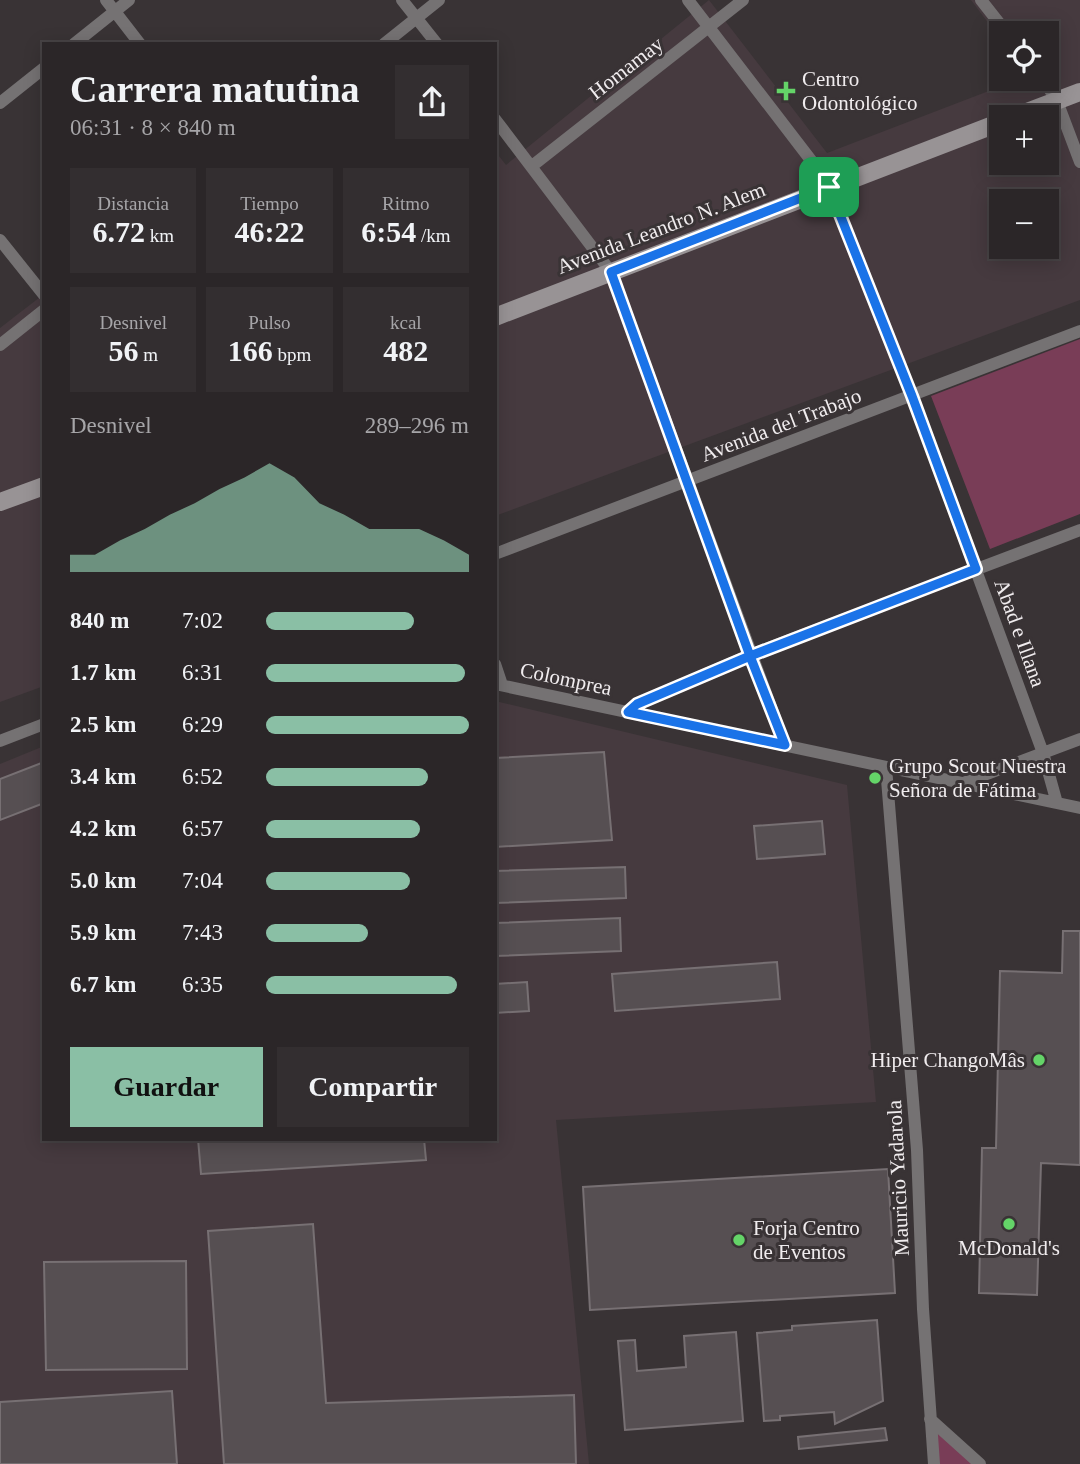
<!DOCTYPE html>
<html lang="es">
<head>
<meta charset="utf-8">
<style>
	:root { --surface:#2b2628; --page:#332e30; --text:#f1f3f6; --muted:#a6a5a8; --line:#474345; --accent:#8abfa5 }
	body { margin:0; font-family:Georgia,serif; background:var(--page); color:var(--text); height:100vh; display:flex; flex-direction:column; font-size:26px; white-space:nowrap }
	* { box-sizing:border-box; margin:0 }
	p { font-size:23px; color:var(--muted) }
	.icon { flex:none; width:38px; height:38px; fill:none; stroke:currentColor; stroke-width:2; stroke-linecap:round; stroke-linejoin:round }
	.map { position:relative; flex:1; overflow:hidden }
	.drawer { position:absolute; left:42px; top:42px; width:455px; height:1099px; display:flex; flex-direction:column; background:var(--surface); border-radius:0px; box-shadow:0 4px 18px #0003,0 0 0 2px var(--line) }
	.drawer>* { flex:none }
	.buttons { position:absolute; left:989px; top:21px; display:grid; gap:14px }
	.buttons a { display:grid; place-items:center; width:70px; height:70px; border-radius:0px; background:var(--surface); box-shadow:0 4px 18px #0003,0 0 0 2px var(--line); font-size:35px }
	.pin { position:absolute; display:grid; place-items:center; width:60px; height:60px; color:#fff; margin:-30px; border-radius:14px; box-shadow:0 4px 10px #0006 }
	.round { display:grid; place-items:center; flex:none; width:74px; height:74px; border-radius:0px; background:var(--page) }
	.head { display:flex; align-items:center; justify-content:space-between; height:119px; padding:0 28px }
	h1 { font-size:38px; font-weight:800; line-height:52px }
	.stats { display:grid; grid-template-columns:repeat(3,1fr); gap:10px; height:119px; padding:7px 28px }
	.stats div { display:grid; align-content:center; border-radius:0px; background:var(--page); text-align:center }
	.stats b { font-size:30px; font-weight:800 }
	.stats small { font-size:19px; font-weight:400 }
	.stats p { font-size:19px }
	.chart { height:196px; padding:14px 28px }
	.chart p { display:flex; justify-content:space-between }
	.chart svg { width:100%; height:126px; margin-top:7px; fill:var(--accent); opacity:.7 }
	.action { display:flex; gap:14px; margin-top:auto; padding:14px 28px }
	.action a { flex:1; height:80px; border-radius:0px; background:var(--accent); color:#111; font-size:28px; font-weight:800; line-height:80px; text-align:center }
	.action a+a { background:var(--page); color:var(--text) }
	ul { padding:0 28px; list-style:none; font-size:23px }
	li { display:grid; grid-template-columns:112px 84px 1fr; align-items:center; height:52px }
	li i { height:18px; border-radius:9px; background:var(--accent) }
	.map>svg:first-child { display:block }
</style>
</head>
<body>
<div class="map">
<svg width="1080" height="1464" viewBox="0 0 1080 1464">
	<rect width="100%" height="100%" fill="#393335"/>
	<path fill="#463a3f" fill-rule="evenodd" d="M709 0 827 153 1020 79H1046V33H1001V40L971 0H1080V300L495 516V151L506 165ZM1001 117H1046V163H1001ZM1001 201H1046V247H1001Z
		M44 294V686L0 702V328Z
		M495 701 847 785 876 1102 556 1120 589 1464H0V764L44 746V1139H495Z"/>
	<path fill="#793d57" d="M1080 339V514L990 549 931 396Z
		M930 1419 980 1464H934Z"/>
	<path fill="#564f52" stroke="#777073" stroke-width="2" d="M604 752 612 840 495 847V758Z
		M44 762V803L0 820V779Z
		M822 821 825 854 757 859 754 826Z
		M625 867 626 898 495 903V871Z
		M620 918 621 951 495 956V923Z
		M1063 931H1080V1165L1041 1163 1037 1295 979 1293 982 1148H996L1000 971 1062 973Z
		M777 962 780 999 615 1011 612 974Z
		M527 982 529 1011 495 1013V984Z
		M198 1139H424L426 1160 201 1174Z
		M888 1169 895 1293 590 1310 583 1187Z
		M313 1224 326 1403 574 1395 576 1464H224L208 1231Z
		M186 1261 187 1369 46 1370 44 1262Z
		M877 1320 883 1401 835 1424 834 1412 780 1416V1420L764 1421 757 1333 792 1330V1326Z
		M736 1332 743 1421 625 1430 618 1341 635 1340 637 1371 686 1367 684 1336Z
		M172 1391 177 1464H0V1402Z
		M885 1428 887 1440 799 1449 798 1437Z"/>
	<g fill="none" stroke-linecap="round" stroke-linejoin="round">
		<path stroke="#757273" stroke-width="12" d="M106 0 140 44
			M402 0 437 44
			M688 0 820 172 829 187 912 396 1043 753 1057 803
			M981 0 1007 33
			M74 44 129 0
			M384 44 439 0
			M1043 79 1057 101 1080 162
			M0 103 44 68
			M495 119 611 272 785 745
			M532 166 743 0
			M0 240 44 295
			M0 345 44 310
			M495 554 1080 331
			M495 664 502 685
			M495 684 1080 808
			M628 712 637 704 750 655 1080 530
			M0 741 44 724
			M886 767 917 1150 923 1309 934 1464
			M963 783 1080 739
			M930 1419 980 1464"/>
		<path stroke="#989395" stroke-width="18" d="M1014 117 1080 92
			M495 317 1001 122
			M0 502 44 486"/>
	</g>
	<g fill="none" stroke-linecap="round" stroke-linejoin="round">
		<defs>
			<path id="route" d="M829 187 611 272 750 656 637 704 628 712 785 745 750 656 976 569 912 396 829 187"/>
		</defs>
		<use href="#route" stroke="#fff" stroke-width="14"/>
		<use href="#route" stroke="#1a73e8" stroke-width="9"/>
	</g>
	<g fill="#64d468" stroke="#393335" stroke-width="2.5">
		<path d="M782.5 80.5h7v7h7v7h-7v7h-7v-7h-7v-7h7z"/>
		<circle cx="875" cy="778" r="7"/>
		<circle cx="1039" cy="1060" r="7"/>
		<circle cx="1009" cy="1224" r="7"/>
		<circle cx="739" cy="1240" r="7"/>
	</g>
	<g text-anchor="middle" dominant-baseline="central" stroke-width="6" stroke-linejoin="round" paint-order="stroke">
		<g font-size="21" fill="#f0ecee" stroke="#393335">
			<text transform="translate(626 68) rotate(-38)">Homamay</text>
			<text transform="translate(661 228) rotate(-21)">Avenida Leandro N. Alem</text>
			<text transform="translate(781 425) rotate(-21)">Avenida del Trabajo</text>
			<text transform="translate(1020 633) rotate(70)">Abad e Illana</text>
			<text transform="translate(566 679) rotate(12)">Colomprea</text>
			<text transform="translate(898 1178) rotate(-93)">Mauricio Yadarola</text>
		</g>
		<g font-size="21" fill="#f0ecee" stroke="#393335" text-anchor="start">
			<text x="802" y="79">Centro<tspan x="802" dy="24">Odontológico</tspan></text>
			<text x="889" y="766">Grupo Scout Nuestra<tspan x="889" dy="24">Señora de Fátima</tspan></text>
			<text x="1025" y="1060" text-anchor="end">Hiper ChangoMâs</text>
			<text x="753" y="1228">Forja Centro<tspan x="753" dy="24">de Eventos</tspan></text>
			<text x="1009" y="1248" text-anchor="middle">McDonald's</text>
		</g>
	</g>
</svg>
<div class="buttons">
<a><svg class="icon" aria-label="locate" viewBox="0 0 24 24"><circle cx="12" cy="12" r="6"/><path d="M12 2v4M12 18v4M2 12h4M18 12h4"/></svg></a>
<a>+</a>
<a>−</a>
</div>
<div class="pin" style="left:829px;top:187px;background:#1e9e55"><svg class="icon" aria-label="arrive" viewBox="0 0 24 24"><path d="M6 21V4h12l-3 4 3 4H6"/></svg></div>
<section class="drawer">
<div class="head"><div><h1>Carrera matutina</h1><p>06:31 · 8 × 840 m</p></div><a class="round"><svg class="icon" aria-label="share" viewBox="0 0 24 24"><path d="M12 15V3M7 8l5-5 5 5M5 13v7h14v-7"/></svg></a></div>
<div class="stats">
<div><p>Distancia</p><b>6.72<small> km</small></b></div>
<div><p>Tiempo</p><b>46:22</b></div>
<div><p>Ritmo</p><b>6:54<small> /km</small></b></div>
</div>
<div class="stats">
<div><p>Desnivel</p><b>56<small> m</small></b></div>
<div><p>Pulso</p><b>166<small> bpm</small></b></div>
<div><p>kcal</p><b>482</b></div>
</div>
<div class="chart"><p><span>Desnivel</span>289–296 m</p>
<svg viewBox="0 0 160 44" preserveAspectRatio="none"><path d="M0 44V38L10 38L20 33L30 29L40 24L50 20L60 15L70 11L80 6L90 11L100 20L110 24L120 29L130 29L140 29L150 33L160 38V44z"/></svg>
</div>
<ul>
<li><b>840 m</b>7:02<i style="width:73%"></i></li>
<li><b>1.7 km</b>6:31<i style="width:98%"></i></li>
<li><b>2.5 km</b>6:29<i style="width:100%"></i></li>
<li><b>3.4 km</b>6:52<i style="width:80%"></i></li>
<li><b>4.2 km</b>6:57<i style="width:76%"></i></li>
<li><b>5.0 km</b>7:04<i style="width:71%"></i></li>
<li><b>5.9 km</b>7:43<i style="width:50%"></i></li>
<li><b>6.7 km</b>6:35<i style="width:94%"></i></li>
</ul>
<div class="action"><a>Guardar</a><a>Compartir</a></div>
</section>
</div>
</body>
</html>
